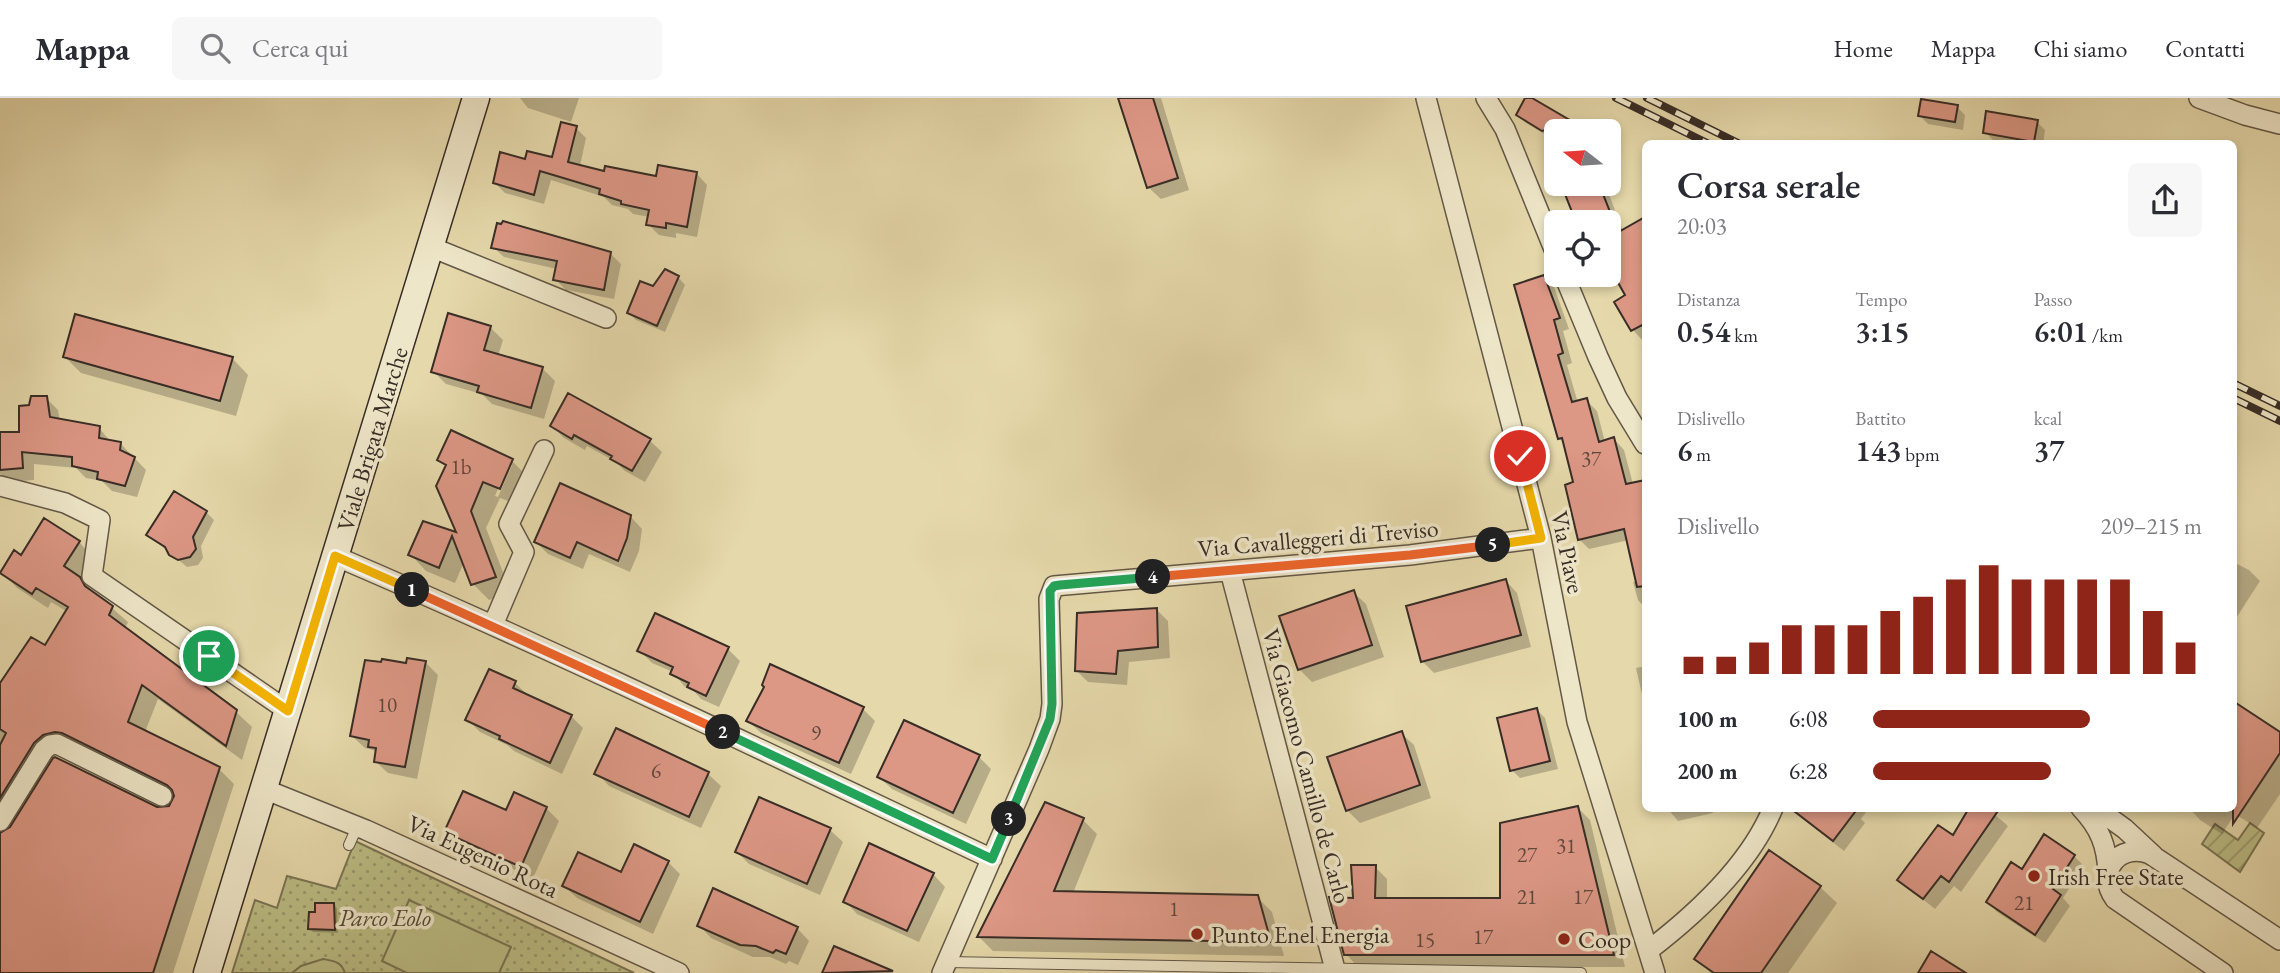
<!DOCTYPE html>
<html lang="it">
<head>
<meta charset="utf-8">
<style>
	:root { --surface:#fff; --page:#f7f7f7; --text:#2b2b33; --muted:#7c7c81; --line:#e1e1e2; --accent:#8f2418 }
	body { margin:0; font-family:"EB Garamond",serif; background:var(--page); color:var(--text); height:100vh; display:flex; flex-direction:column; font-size:26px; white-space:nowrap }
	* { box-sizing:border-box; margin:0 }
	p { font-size:23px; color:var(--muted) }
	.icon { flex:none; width:38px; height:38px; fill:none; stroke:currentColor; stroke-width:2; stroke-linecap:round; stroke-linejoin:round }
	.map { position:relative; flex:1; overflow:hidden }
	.panel { position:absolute; left:1642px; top:42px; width:595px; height:672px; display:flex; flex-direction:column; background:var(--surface); border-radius:10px; box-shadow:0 4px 10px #0003 }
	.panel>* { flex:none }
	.needle { width:46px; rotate:287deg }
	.buttons { position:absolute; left:1544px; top:21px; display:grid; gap:14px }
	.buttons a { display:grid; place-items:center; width:77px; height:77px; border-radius:10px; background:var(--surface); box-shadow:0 4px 10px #0003; font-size:35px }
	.pin { position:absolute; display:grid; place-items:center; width:60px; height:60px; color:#fff; margin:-30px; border:4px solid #fff; border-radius:50%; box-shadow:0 2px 7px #0007 }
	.km { position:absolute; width:35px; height:35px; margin:-18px; border-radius:50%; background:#222; color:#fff; font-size:19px; line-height:35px; text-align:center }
	.round { display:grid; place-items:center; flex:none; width:74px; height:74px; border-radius:10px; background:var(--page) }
	.overview { display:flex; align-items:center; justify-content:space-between; height:119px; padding:0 35px }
	h1 { font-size:38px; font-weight:600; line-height:52px }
	.stats { display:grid; grid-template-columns:repeat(3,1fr); gap:10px; height:119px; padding:7px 35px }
	.stats div { display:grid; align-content:center }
	.stats b { font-size:30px; font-weight:600 }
	.stats small { font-size:19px; font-weight:400 }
	.stats p { font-size:19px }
	.chart { height:196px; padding:14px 35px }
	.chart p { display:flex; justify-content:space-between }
	.chart svg { width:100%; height:126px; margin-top:7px; stroke:var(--accent); stroke-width:6 }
	ul { padding:0 35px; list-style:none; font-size:23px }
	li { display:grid; grid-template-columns:112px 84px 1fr; align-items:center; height:52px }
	li i { height:18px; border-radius:9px; background:var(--accent) }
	header { display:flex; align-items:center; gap:42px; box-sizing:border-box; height:98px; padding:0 35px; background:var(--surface); border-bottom:2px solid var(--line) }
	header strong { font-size:33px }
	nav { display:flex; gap:38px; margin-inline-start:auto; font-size:24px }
	.search { width:490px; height:63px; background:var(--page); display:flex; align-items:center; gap:18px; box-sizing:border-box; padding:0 24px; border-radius:10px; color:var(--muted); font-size:26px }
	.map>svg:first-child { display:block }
</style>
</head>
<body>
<header>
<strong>Mappa</strong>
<div class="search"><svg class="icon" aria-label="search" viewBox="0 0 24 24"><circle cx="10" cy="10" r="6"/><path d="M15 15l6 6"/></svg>Cerca qui</div>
<nav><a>Home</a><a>Mappa</a><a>Chi siamo</a><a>Contatti</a></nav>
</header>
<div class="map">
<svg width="2280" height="875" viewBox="0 0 2280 875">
	<defs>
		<pattern id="grass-dots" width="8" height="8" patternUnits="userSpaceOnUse" patternTransform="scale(1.75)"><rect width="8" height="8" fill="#bbbc84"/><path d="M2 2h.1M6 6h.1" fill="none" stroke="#99996c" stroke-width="1.8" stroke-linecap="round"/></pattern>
		<pattern id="garden-furrows" width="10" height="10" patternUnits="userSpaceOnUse" patternTransform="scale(1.75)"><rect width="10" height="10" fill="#bbbc84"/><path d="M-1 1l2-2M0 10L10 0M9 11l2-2" fill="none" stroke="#99996c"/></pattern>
	</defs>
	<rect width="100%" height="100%" fill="#e5d8aa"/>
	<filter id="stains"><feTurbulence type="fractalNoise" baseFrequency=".00286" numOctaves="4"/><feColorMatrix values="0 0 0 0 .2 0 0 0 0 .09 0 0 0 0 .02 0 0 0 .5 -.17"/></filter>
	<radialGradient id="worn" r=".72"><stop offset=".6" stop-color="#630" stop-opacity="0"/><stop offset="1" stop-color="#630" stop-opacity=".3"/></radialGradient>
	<path fill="url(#grass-dots)" stroke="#7a7455" stroke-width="2" d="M355 743 634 875H232L255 802 277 810 287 778 336 791Z"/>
	<path fill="url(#garden-furrows)" stroke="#7a7455" stroke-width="2" d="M2250 725 2264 735 2240 774 2202 746 2215 726 2238 742Z"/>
	<path fill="#bbbc84" stroke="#7a7455" stroke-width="2" d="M409 802 511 849 499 875H407L382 863Z
		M323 861C333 863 341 863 345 875H292L301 868Z"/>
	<path fill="#0003" fill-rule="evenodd" d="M520 0H579L571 24 528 10Z
		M1120 0H1161L1189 92 1161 101 1148 89Z
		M1527 0 1572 25 1579 32 1556 33V39L1551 40 1526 25 1518 17Z
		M1957 9 1965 17 1963 32 1928 26 1920 18Z
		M2037 24 2045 32 2043 46H2012L1993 42 1985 34Z
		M576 30 586 40 580 68 605 75 658 80 697 76 707 87 697 139 676 135V140L659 137 648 126 650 119 633 116 628 111 612 107 604 99 551 82 544 106 505 95 494 84 526 63 553 62Z
		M1563 86H1605L1623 133 1645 128 1644 244 1633 232 1617 204 1628 198 1608 163V124H1578Z
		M493 149 610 155 621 166 614 201 566 192 555 181 557 171 504 159Z
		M678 179 685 187 665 234 636 222 629 215 654 191Z
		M1543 179 1554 189 1569 231 1563 233 1572 265 1567 267 1578 305 1586 302 1597 313 1605 344 1614 341 1624 352 1633 386 1645 383V510L1638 502 1633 484 1638 483 1629 442 1589 451 1579 441 1575 386 1565 346 1559 340Z
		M490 229 503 242 498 258 542 270 555 283 544 321 492 306 482 296 446 286 433 273Z
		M65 259 232 260 248 277 236 318 81 275Z
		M46 300 58 312 60 323 99 330 111 344 120 345 146 372 137 399 112 393 102 383 86 380 76 370 34 366V382L8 384 0 376V336L21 335 31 308Z
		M552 328 649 342 662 354 645 384 625 373 616 364 587 348 585 352 564 340Z
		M439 362 512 363 528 379 516 406 500 400 486 430 511 495 489 502 473 486 464 464 455 485 426 473 410 456 424 425 460 436 446 369ZM508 367H512L498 399 495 398Z
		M206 414 214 422 201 448 203 460 198 467 187 469 148 437Z
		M630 418 642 431 639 453 630 474 589 456 583 471 548 456 536 444Z
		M79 444 94 460 80 482 128 524 125 531 236 614 252 629 242 662 158 601 145 634 219 671 234 686 173 875H0V740L171 709 176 697 79 650H64L49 661 0 739V588L46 549 68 514 51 504 48 510 17 490 2 474 22 459Z
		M2233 464 2249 472 2260 483 2233 525Z
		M1506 483 1517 495 1531 549 1434 575 1422 563Z
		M1353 494 1366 506 1384 559 1312 584 1299 571Z
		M1156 511 1168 523 1170 560 1129 564 1127 587 1088 584 1076 572Z
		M728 551 740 563 719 609 701 601 692 591 684 588 673 574 652 565 639 552Z
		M425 564 438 577 417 681 388 675 375 663 377 655 373 652 365 650 352 638Z
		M1645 568V610L1636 570Z
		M490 573 515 585 528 597 571 618 583 630 562 676 514 653 507 647 480 634 467 621Z
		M766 589 863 611 875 623 851 676 761 635 748 623Z
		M2233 605 2280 636V696L2257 730 2235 716 2222 736 2200 722 2189 710H2233Z
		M1537 612 1545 620 1558 671 1520 680 1512 672Z
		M616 633 708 676 721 688 701 730 609 688 597 675Z
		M1401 635 1414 647 1431 700 1360 725 1347 712Z
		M979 659 991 671 966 726 892 691 879 679Z
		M515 696 546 710 559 723 533 780 458 746 446 734 507 715Z
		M760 701 830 732 843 744 820 797 749 766 737 754Z
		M1578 710 1590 722 1625 869H1358L1346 856 1375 769 1387 781V801L1502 802Z
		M1667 710H1712L1713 715 1678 723Z
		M1801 710H1869L1861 721 1865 725 1844 753 1808 725 1798 715Z
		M1987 710 2008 728 1961 794 1954 788 1935 811 1899 782Z
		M1083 722 1097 736 1073 795 1257 799 1272 814 1284 858 993 853 979 839Z
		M2045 739 2074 758 2084 768 2063 800 2070 808 2045 845 1997 814 1988 804 2022 773Z
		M1770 754 1820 789 1837 805 1788 875H1711L1696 861Z
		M668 764 680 776 653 836 577 800 564 788Z
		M933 776 945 789 919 844 857 816 845 803Z
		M334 807 337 810 338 835 313 834 309 831 317 815Z
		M699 827 797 830 809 843 798 867 789 863 786 866 770 859H753L711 840Z
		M835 850 892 874 893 875H825Z"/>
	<path fill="#dc9785" stroke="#382d26" stroke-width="2" d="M1118 0H1153L1178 80 1147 90Z
		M1525 0H1532L1573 24 1542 33 1516 17Z
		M1921 1 1958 7 1955 24 1918 18Z
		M1986 13 2038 22 2034 44 1983 35Z
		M561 24 577 28 568 64 604 73 605 68 656 78 658 67 697 74 687 129 666 125V130L646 127 649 112 621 106V103L599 96 600 91 540 73 534 97 493 85 500 54 525 61 527 53 552 59Z
		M1561 86H1599L1614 124H1576Z
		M1645 119V233L1642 227 1631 233 1614 204 1625 197 1608 167V140Z
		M503 123 611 154 604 192 553 182 557 163 491 150 497 125 501 126Z
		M665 171 679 178 657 228 627 215 640 183 653 188Z
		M1544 177 1560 220 1554 222 1563 255 1558 257 1572 304 1587 300 1599 344 1614 339 1626 386 1645 382V488L1637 489 1624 431 1578 442 1565 387 1573 384 1562 340 1558 341 1514 187Z
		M448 215 491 228 484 252 543 269 531 310 477 294 479 288 431 274Z
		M75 216 233 259 220 303 63 259Z
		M568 295 651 341 632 373 610 361 612 358 574 337 572 341 550 328Z
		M31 298H47L50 319 100 328 99 340 121 344 120 352 135 359 125 388 97 381 98 374 72 368V359L22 354 23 370 0 372V334H19V308L29 307Z
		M451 332 513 361 500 391 483 384 471 413 496 479 471 487 452 438 439 470 408 457 423 423 456 434 436 388 446 367 437 362Z
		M560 385 631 417 627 440 618 463 577 444 570 460 534 444Z
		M174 393 207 413 193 439 196 451 190 459 178 462 169 457 165 449 146 437Z
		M44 420 80 443 64 468 80 479 85 488 113 508 109 517 237 612 226 648 142 587 128 624 220 669 153 875H0V735L10 729 53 660 55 659 157 709 169 708 174 698 172 692 167 687 62 635 55 634 43 637 34 645 0 700V647L6 635 0 631V585L31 539 45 547 68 509 36 490 32 496 0 475 14 452 21 457Z
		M1506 481 1521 537 1421 564 1406 508Z
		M1354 492 1372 547 1298 572 1279 518Z
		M1157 510 1158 549 1118 553 1116 576 1075 573 1077 515Z
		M655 515 729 549 706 598 687 589 689 585 670 576 673 569 637 553Z
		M407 560 426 563 405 669 374 664 376 650 368 649 369 642 350 638 365 562 381 564 382 561 406 565Z
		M770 566 864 609 839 665 746 623 764 589 762 587Z
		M489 571 516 583 513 590 572 617 550 665 499 641 500 638 465 622Z
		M2233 603 2280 634V655L2233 726Z
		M1537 610 1550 663 1510 673 1497 620Z
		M904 622 980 657 953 715 877 679Z
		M616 630 709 674 689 719 594 676Z
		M1402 633 1420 687 1346 713 1327 659Z
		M463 693 506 712 514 694 547 709 521 769 444 734Z
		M759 699 831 730 807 786 735 754Z
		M1045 704 1084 720 1054 793 1258 797 1271 844 977 839Z
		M1578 708 1614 857H1344L1329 799 1353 800 1351 767H1376L1375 800H1500V725Z
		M1790 710H1858L1833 743Z
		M1969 710H2000L1949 784 1941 778 1923 801 1897 782 1938 727 1953 737Z
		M2044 736 2075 757 2053 791 2061 797 2035 837 1986 804 2011 764 2022 771Z
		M869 745 934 775 907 833 843 804Z
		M634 746 669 763 640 824 562 788 578 754 621 774Z
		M1769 752 1821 788 1761 875H1714L1694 861Z
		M713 790 798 829 786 856 776 852 773 855 756 848 740 847 697 828Z
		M315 805H334L335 832 308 831 309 814H315Z
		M834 848 893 873 822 875Z
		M1931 853 1966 875H1918Z"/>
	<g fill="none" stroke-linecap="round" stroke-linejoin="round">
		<defs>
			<path id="lane" d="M349 747 357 729
				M947 864 1581 875"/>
			<path id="street" d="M1426 0 1541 440 1577 624 1655 875
				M1486 0 1505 31 1556 156
				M2199 0 2245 17 2280 26
				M431 149 606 220
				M1564 177 1598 259 1617 300 1645 346
				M0 388 65 405 100 422 92 478 288 613
				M335 458C557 553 774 658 992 761
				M1230 473 1336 875
				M493 527 524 454 509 426 544 352
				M264 691 366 732 679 875
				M2081 710C2100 730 2107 748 2108 775
				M2096 710 2125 731 2154 758
				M0 723 44 652 50 647 57 646 162 698
				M1649 852C1696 816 1750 766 1773 710
				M942 875 1039 651 1050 621 1052 606 1049 501 1054 488 1410 457 1541 440
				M2223 875 2115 801C2095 774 2119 744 2150 756L2280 842"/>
			<path id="secondary" d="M207 875 476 0"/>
		</defs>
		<use href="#lane" stroke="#635847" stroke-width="12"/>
		<use href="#street" stroke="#635847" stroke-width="22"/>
		<use href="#secondary" stroke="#382d26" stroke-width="29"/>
		<use href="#lane" stroke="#eee6c8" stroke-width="10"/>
		<use href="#street" stroke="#eee6c8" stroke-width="19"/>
		<use href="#secondary" stroke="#eee6c8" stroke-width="26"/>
		<defs>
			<path id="rail" d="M1616 0 1709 46
				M1647 0 1740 46
				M2233 285 2280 308
				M2233 300 2280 323"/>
		</defs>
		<use href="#rail" stroke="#382d26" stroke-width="8"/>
		<use href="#rail" stroke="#eee6c8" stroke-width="5" stroke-dasharray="16" stroke-linecap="butt"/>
	</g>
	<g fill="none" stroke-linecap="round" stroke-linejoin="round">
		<defs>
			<path id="split-1" d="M209 558 288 613 335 458 412 492"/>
			<path id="split-2" d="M412 492 723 634"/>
			<path id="split-3" d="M723 634 992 761 1009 721"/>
			<path id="split-4" d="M1009 721 1050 621 1052 606 1050 493 1054 488 1060 487 1153 479"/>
			<path id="split-5" d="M1153 479 1410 457 1493 447"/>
			<path id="split-6" d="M1493 447 1541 440 1520 358"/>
		</defs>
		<use href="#split-1" stroke="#fff" stroke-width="14"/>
		<use href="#split-2" stroke="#fff" stroke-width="14"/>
		<use href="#split-3" stroke="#fff" stroke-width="14"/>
		<use href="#split-4" stroke="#fff" stroke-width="14"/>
		<use href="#split-5" stroke="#fff" stroke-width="14"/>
		<use href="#split-6" stroke="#fff" stroke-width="14"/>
		<use href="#split-1" stroke="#f5b400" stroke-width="9"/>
		<use href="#split-2" stroke="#f0652b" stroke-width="9"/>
		<use href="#split-3" stroke="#22a559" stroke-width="9"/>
		<use href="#split-4" stroke="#22a559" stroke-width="9"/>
		<use href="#split-5" stroke="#f0652b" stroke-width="9"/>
		<use href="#split-6" stroke="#f5b400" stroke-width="9"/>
	</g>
	<g fill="#8f2418" stroke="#eee6c8" stroke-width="2.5">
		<circle cx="2034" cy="778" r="7"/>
		<circle cx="1197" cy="836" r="7"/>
		<circle cx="1564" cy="841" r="7"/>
	</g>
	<g text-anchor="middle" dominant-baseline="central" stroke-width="7" stroke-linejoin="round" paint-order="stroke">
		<g font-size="21" fill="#61483e">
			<text x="1591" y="360">37</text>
			<text x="461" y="368">1b</text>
			<text x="387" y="606">10</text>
			<text x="816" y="634">9</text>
			<text x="656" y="672">6</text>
			<text x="1566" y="747">31</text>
			<text x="1527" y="756">27</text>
			<text x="1527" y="798">21</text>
			<text x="1583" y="798">17</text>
			<text x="2024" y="804">21</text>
			<text x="1174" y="810">1</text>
			<text x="1483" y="838">17</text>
			<text x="1425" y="841">15</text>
		</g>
		<g font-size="24" fill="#382d26" stroke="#eee6c8">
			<text transform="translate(372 341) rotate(-73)">Viale Brigata Marche</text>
			<text transform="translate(1318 440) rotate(-5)">Via Cavalleggeri di Treviso</text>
			<text transform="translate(1568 454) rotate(78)">Via Piave</text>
			<text transform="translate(1307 668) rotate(75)">Via Giacomo Camillo de Carlo</text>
			<text transform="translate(483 758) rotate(25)">Via Eugenio Rota</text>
		</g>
		<g font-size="24" fill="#382d26" stroke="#eee6c8" text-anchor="start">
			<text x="2048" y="778">Irish Free State</text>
			<text x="1211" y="836">Punto Enel Energia</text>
			<text x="1578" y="841">Coop</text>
		</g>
		<g font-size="24" font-style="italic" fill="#524a39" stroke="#eee6c8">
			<text x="385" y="819">Parco Eolo</text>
		</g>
	</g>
	<rect width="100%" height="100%" filter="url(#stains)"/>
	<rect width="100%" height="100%" fill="url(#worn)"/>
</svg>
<div class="buttons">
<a><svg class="needle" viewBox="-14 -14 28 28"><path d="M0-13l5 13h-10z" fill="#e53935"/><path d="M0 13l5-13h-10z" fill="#7c7c81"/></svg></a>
<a><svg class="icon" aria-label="locate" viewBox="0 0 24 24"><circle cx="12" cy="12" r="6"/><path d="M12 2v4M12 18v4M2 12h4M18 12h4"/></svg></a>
</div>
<div class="pin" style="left:209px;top:558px;background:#1e9e55"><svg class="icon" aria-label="arrive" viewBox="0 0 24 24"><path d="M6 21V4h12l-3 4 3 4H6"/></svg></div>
<div class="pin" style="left:1520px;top:358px;background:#d93025"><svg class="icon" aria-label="check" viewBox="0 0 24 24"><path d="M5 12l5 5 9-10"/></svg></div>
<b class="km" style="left:412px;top:492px">1</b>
<b class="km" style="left:723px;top:634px">2</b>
<b class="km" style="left:1009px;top:721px">3</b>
<b class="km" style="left:1153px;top:479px">4</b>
<b class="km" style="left:1493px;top:447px">5</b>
<section class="panel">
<div class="overview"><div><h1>Corsa serale</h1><p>20:03</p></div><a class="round"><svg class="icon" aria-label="share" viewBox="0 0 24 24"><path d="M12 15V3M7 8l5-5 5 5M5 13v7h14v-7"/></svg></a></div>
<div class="stats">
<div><p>Distanza</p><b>0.54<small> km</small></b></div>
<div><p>Tempo</p><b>3:15</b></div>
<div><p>Passo</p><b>6:01<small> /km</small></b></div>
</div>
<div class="stats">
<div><p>Dislivello</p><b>6<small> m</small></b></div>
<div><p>Battito</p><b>143<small> bpm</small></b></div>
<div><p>kcal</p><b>37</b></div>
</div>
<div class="chart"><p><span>Dislivello</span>209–215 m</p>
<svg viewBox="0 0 160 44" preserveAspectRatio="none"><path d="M5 44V38M15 44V38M25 44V33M35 44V27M45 44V27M55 44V27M65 44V22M75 44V17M85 44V11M95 44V6M105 44V11M115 44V11M125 44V11M135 44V11M145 44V22M155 44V33"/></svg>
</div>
<ul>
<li><b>100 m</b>6:08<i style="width:66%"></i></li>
<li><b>200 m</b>6:28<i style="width:54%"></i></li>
</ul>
</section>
</div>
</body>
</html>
